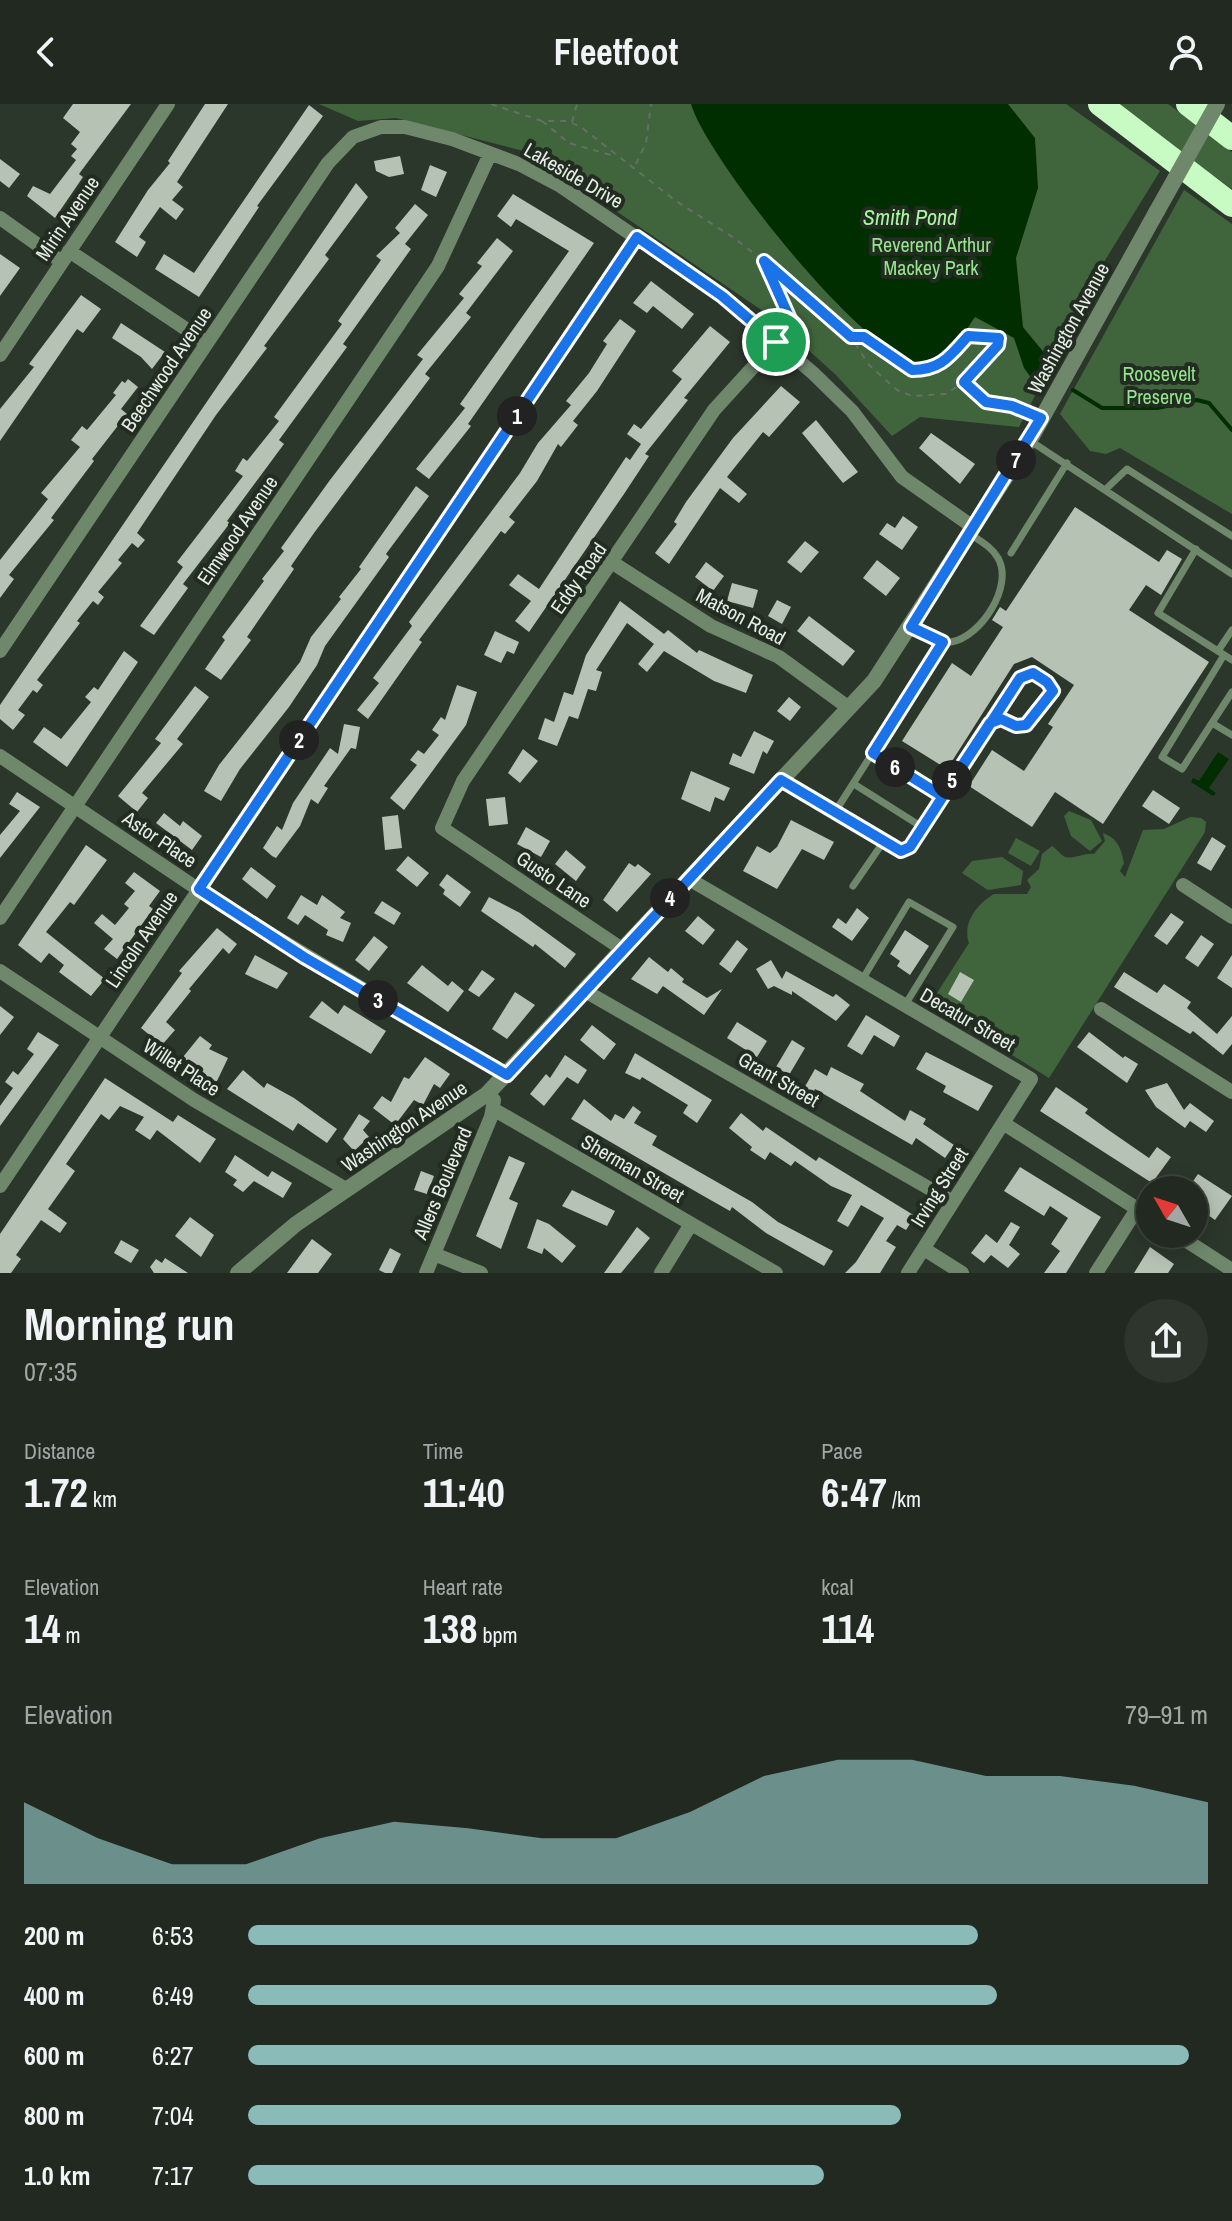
<!DOCTYPE html>
<html lang="en">
<head>
<meta charset="utf-8">
<style>
	:root { --surface:#212920; --page:#2d352d; --text:#f1f3f6; --muted:#a2a6a5; --line:#3e453e; --accent:#8bbbb9 }
	body { margin:0; font-family:"Archivo Narrow",sans-serif; background:var(--page); color:var(--text); height:100vh; display:flex; flex-direction:column; font-size:30px; white-space:nowrap }
	* { box-sizing:border-box; margin:0 }
	p { font-size:26px; color:var(--muted) }
	.icon { flex:none; width:44px; height:44px; fill:none; stroke:currentColor; stroke-width:2; stroke-linecap:round; stroke-linejoin:round }
	.map { position:relative; height:1169px; overflow:hidden }
	.side { display:flex; flex-direction:column; background:var(--surface); flex:1 }
	.side>* { flex:none }
	.needle { width:52px; rotate:309deg }
	.controls { position:absolute; left:1136px; top:1072px; display:grid; gap:16px }
	.controls a { display:grid; place-items:center; width:72px; height:72px; border-radius:50%; background:var(--surface); box-shadow:0 4px 20px #0003,0 0 0 2px var(--line); font-size:40px }
	.pin { position:absolute; display:grid; place-items:center; width:68px; height:68px; color:#fff; margin:-34px; border:4px solid #fff; border-radius:50%; box-shadow:0 2px 8px #0007 }
	.km { position:absolute; width:40px; height:40px; margin:-20px; border-radius:50%; background:#222; color:#fff; font-size:22px; line-height:40px; text-align:center }
	.round { display:grid; place-items:center; flex:none; width:84px; height:84px; border-radius:42px; background:var(--page) }
	.overview { display:flex; align-items:center; justify-content:space-between; height:136px; padding:0 24px }
	h1 { font-size:44px; font-weight:700; line-height:60px }
	.metrics { display:grid; grid-template-columns:repeat(3,1fr); gap:12px; height:136px; padding:8px 24px }
	.metrics div { display:grid; align-content:center }
	.metrics b { font-size:40px; font-weight:700 }
	.metrics small { font-size:22px; font-weight:400 }
	.metrics p { font-size:22px }
	.chart { height:224px; padding:16px 24px }
	.chart p { display:flex; justify-content:space-between }
	.chart svg { width:100%; height:144px; margin-top:8px; fill:var(--accent); opacity:.7 }
	ul { padding:0 24px; list-style:none; font-size:26px }
	li { display:grid; grid-template-columns:128px 96px 1fr; align-items:center; height:60px }
	li i { height:20px; border-radius:10px; background:var(--accent) }
	header { display:flex; justify-content:space-between; align-items:center; height:104px; padding:0 24px; background:var(--surface); font-size:36px; font-weight:700 }
	.map>svg:first-child { display:block }
</style>
</head>
<body>
<header><svg class="icon" aria-label="back" viewBox="0 0 24 24"><path d="M15 5l-7 7 7 7"/></svg>Fleetfoot<svg class="icon" aria-label="person" viewBox="0 0 24 24"><circle cx="12" cy="8" r="4"/><path d="M4 21q1-7 8-7t8 7"/></svg></header>
<div class="map">
<svg width="1232" height="1169" viewBox="0 0 1232 1169">
	<rect width="100%" height="100%" fill="#2c372b"/>
	<path fill="#40653c" d="M319 0H1066L1160 67 1099 166 1019 323 920 313 892 332 836 271 773 214 531 49 396 14 358 17Z
		M1113 0H1168L1232 48V85Z
		M1184 86 1232 120V410L1120 344 1106 350 1090 347 1060 310Z
		M1069 707 1091 716 1102 737 1090 747 1071 732 1064 712Z
		M1190 713 1201 714 1206 718 1205 728 1049 974 930 900 969 839C962 819 977 800 994 790H1027L1031 783 1027 776 1039 765 1042 750 1052 742C1056 744 1058 748 1062 751 1069 758 1084 748 1094 750L1105 737 1103 729C1118 735 1121 744 1124 759L1120 767 1125 773 1143 726 1164 725Z
		M1016 734 1040 747 1031 762 1008 749Z
		M1002 753 1023 767 1021 781 988 786 962 769 972 757Z"/>
	<path fill="#002e00" d="M691 0H1008L1035 34 1038 84 1016 154 1023 223 1050 256 1037 282 1024 264 1014 234 975 213C963 230 948 261 923 261 869 260 706 53 691 0Z
		M1218 648 1229 655 1209 684 1216 689 1213 692 1191 678 1193 674 1199 677Z"/>
	<g fill="none" stroke-linecap="round" stroke-linejoin="round">
		<path stroke="#002e00" stroke-width="4" d="M1073 286 1102 304H1157L1197 296 1209 299 1232 326"/>
	</g>
	<path fill="#b6c3b4" d="M73 0H131L79 70 83 73 55 114 27 92 33 82 50 90 76 56 71 52 77 45 71 40 80 28 63 14Z
		M205 0H228L177 78 183 83 172 96 184 105 176 116 160 103 139 133 146 138 137 153 115 138 148 86 170 59 168 57Z
		M309 1 323 12 257 102 259 103 199 193 155 165 164 150 194 169Z
		M400 52 404 70 389 73 376 67 374 57Z
		M0 55 20 70 9 84 0 77Z
		M430 61 447 68 436 93 421 86Z
		M356 79 368 93 325 151 329 155 264 242 267 244 216 311 137 429 145 436 138 444 132 439 118 456 122 459 98 488 104 493 98 501 93 497 77 517 80 519 37 576 43 581 37 589 33 586 18 606 25 611 13 626 0 615V601Z
		M513 90 594 139 468 320 471 322 429 375 416 365 465 304 460 300 569 147 516 115 511 123 497 112Z
		M415 100 428 111 405 140 411 145 343 240 347 243 279 336 284 340 227 417 230 419 183 480 188 484 154 531 140 522 183 463 177 458 243 372 235 367 243 354 247 357 279 317 274 313 342 220 338 217 381 156 376 152 400 129 395 124Z
		M497 134 513 147 466 209 471 213 425 270 430 274 314 429 291 462 294 465 247 533 251 536 221 576 205 565 225 536 222 533 264 477 262 475 284 447 281 444 330 376 423 255 417 251 464 194 459 190 482 162 477 159Z
		M0 150 20 164 0 192Z
		M651 177 694 210 682 225 653 202 647 209 633 199Z
		M81 191 101 205 83 229 77 225 0 337V305L34 263 29 260Z
		M620 215 636 227 597 287 573 317 578 321 561 343 558 340 537 377 509 413 515 418 505 430 501 427 419 536 422 538 368 615 357 606 379 579 373 574 412 522 409 518 520 369 538 339 571 301 566 297 589 269 607 240 603 237Z
		M121 219 165 248 152 265 141 253 112 234Z
		M710 222 730 238 684 294 688 296 645 350 649 352 624 390 529 528 515 517 531 497 509 481 518 470 539 485 626 353 630 356 641 340 627 330 634 320 641 325 682 275 672 267Z
		M128 275 138 283 121 305 127 310 92 355 94 357 51 414 54 416 9 471 14 475 0 494V456L48 395 41 389 80 343 71 336 82 322 87 326 116 291 113 289 122 277 125 279Z
		M781 282 800 298 769 333 763 328 727 373 747 390 739 399 720 384 669 460 655 449 677 420 674 418 686 398 733 334Z
		M816 316 858 368 843 379 802 329Z
		M931 329 975 360 960 380 919 344Z
		M416 382 429 392 386 450 389 453 325 542 317 561 289 603 240 665 221 697 204 687 219 661 300 558 311 533 341 495 339 493 361 465 359 463Z
		M1075 403 1159 458 1167 446 1182 455 1161 491 1146 481 1129 506 1209 558 1103 720 1055 688 1032 723 969 682 992 646 1024 667 1053 623 1048 620 1074 581 1032 553 1014 560 947 665 902 637 952 559 971 572 1003 523 992 516 1000 503 1006 507Z
		M903 412 918 423 902 446 879 430 887 419 895 424Z
		M805 437 819 448 801 469 787 458Z
		M877 456 900 474 886 492 863 474Z
		M706 458 724 472 713 487 695 473Z
		M732 479 758 486 753 504 727 497Z
		M777 496 791 503 782 520 768 512Z
		M620 497 664 530 668 526 697 549 699 546 753 571 746 589 714 577 664 547 647 568 638 560 654 540 627 519 596 566 602 568 596 587 588 585 578 615 569 612 557 642 538 635 545 614 554 618 564 588 573 591 586 551Z
		M809 512 855 547 843 562 797 527Z
		M495 527 519 538 514 550 507 547 501 559 484 551Z
		M124 547 138 558 67 663 33 638 44 623 61 635 91 598 85 593 94 583 98 586Z
		M457 581 477 588 466 621 404 706 390 694 417 661 410 656 418 646 424 650 439 631 432 626 441 613 445 616Z
		M195 582 209 593 177 635 183 640 142 689 148 694 137 708 118 692 161 639 155 635Z
		M789 593 801 603 790 617 777 607Z
		M344 620 360 623 356 645 351 644 324 682 328 684 318 700 311 695 300 722 276 754 272 752 263 744 277 722 282 726 293 699 330 644 338 650Z
		M754 627 774 637 767 650 763 647 754 670 729 660 733 649 741 653Z
		M523 645 538 657 520 679 508 669Z
		M691 667 730 684 724 697 715 693 710 708 681 695Z
		M1153 686 1180 704 1169 720 1142 702Z
		M17 688 40 703 0 754V731L20 707 9 700Z
		M505 693 508 720 489 722 486 695Z
		M164 709 180 722 183 717 202 732 192 746 156 719Z
		M398 711 402 744 385 746 382 713Z
		M791 716 834 738 824 756 802 745 777 785 743 767 757 742 770 749 777 743Z
		M526 723 550 737 541 753 517 740Z
		M1212 733 1226 742 1211 767 1197 759Z
		M86 741 107 756 74 801 70 798 46 828 105 875 91 892 59 868 64 861 49 849 41 859 18 841Z
		M566 746 586 763 576 777 555 760Z
		M408 752 429 769 417 783 396 766Z
		M629 759 635 763 638 760 651 770 617 808 603 796Z
		M251 763 276 782 267 795 242 775Z
		M134 768 160 787 149 802 153 805 117 855 104 845 113 835 94 819 102 810 115 821 129 804 124 800 135 787 125 779Z
		M447 770 471 788 460 803 443 790 445 786 439 781Z
		M301 791 317 801 322 791 345 808 340 814 351 819 343 838 326 831 328 826 305 811 298 821 287 814Z
		M489 793 520 809 576 850 565 864 535 840 533 843 481 807Z
		M382 797 401 809 394 821 374 809Z
		M857 804 869 814 852 837 832 823 838 814 846 820Z
		M1171 809 1184 818 1167 841 1154 832Z
		M698 812 715 826 703 841 685 827Z
		M217 824 237 840 229 850 223 844 189 885 191 887 166 918 175 926 162 941 141 924 182 869 179 867Z
		M905 826 929 842 910 871 897 862 900 857 890 850Z
		M1201 831 1214 840 1198 863 1185 854Z
		M374 832 388 843 369 867 355 856Z
		M737 836 748 845 731 869 719 860Z
		M255 851 288 869 277 885 245 870Z
		M1232 851V884L1217 874Z
		M649 853 668 868 671 864 684 875 682 878 707 894 722 885 704 911 663 882 657 890 631 875Z
		M771 856 782 875 786 867 833 893 836 890 850 901 836 917 792 887V891L774 882 768 885 756 865Z
		M422 861 448 882 452 877 464 887 448 908 407 879Z
		M482 866 495 875 479 893 468 886Z
		M960 868 974 876 961 898 948 890Z
		M1124 868 1157 889 1164 880 1191 898 1187 904 1217 930 1232 912V940L1223 951 1193 927 1190 930 1114 883Z
		M515 888 535 901 507 935 492 925Z
		M322 897 338 910 344 901 386 927 371 950 309 913Z
		M0 902 14 913 0 931Z
		M866 911 900 932 894 943 874 931 862 951 847 942Z
		M737 918 767 937 757 953 727 934Z
		M592 921 616 940 604 956 580 936Z
		M38 928 59 941 0 1022V1002L13 984 5 978 13 967 18 971 34 950 27 945Z
		M1089 928 1123 954 1125 952 1138 960 1127 979 1077 943Z
		M200 932 212 941 209 945 228 954 216 979 179 958Z
		M792 936 805 944 789 971 776 963Z
		M926 948 993 982 978 1007 943 988 946 982 916 965Z
		M635 949 712 996 697 1019 683 1009 688 1001 642 973 640 976 625 969Z
		M565 951 587 966 578 980 567 973 544 1002 530 990 546 970 550 974Z
		M425 953 450 970 440 984 434 980 423 1001 414 996 395 1021 373 1004 382 992 391 998 404 973 409 975Z
		M831 963 864 980 860 987 905 1017 910 1006 926 1015 923 1020 954 1041 945 1054 916 1034 912 1041 815 985 812 991 803 986 815 965 827 972Z
		M243 966 264 984 267 979 294 994 337 1025 327 1039 298 1019 293 1027 227 985Z
		M105 974 173 1018 178 1011 216 1035 200 1059 157 1026 150 1036 135 1026 144 1013 120 1002 109 1016 101 1010 66 1060 75 1067 48 1105 67 1119 60 1129 41 1116 16 1151 21 1155 11 1169H0V1130Z
		M1167 979 1184 1006 1190 999 1214 1017 1206 1028 1190 1017 1185 1024 1156 1003 1145 986Z
		M1056 983 1088 1005 1085 1009 1107 1025 1149 1054 1157 1043 1171 1053 1152 1079 1040 1007Z
		M584 995 611 1017 615 1010 624 1015 633 1002 641 1008 634 1019 657 1032 652 1041 752 1098 778 1118 833 1147 824 1162 766 1129 732 1103 730 1107 700 1090 571 1015Z
		M741 1009 763 1027 766 1023 816 1057 819 1053 915 1112 906 1126 897 1121 886 1137 896 1143 880 1169H845L856 1158 884 1114 861 1101 848 1123 837 1117 852 1091 831 1082 795 1057 791 1062 770 1048 765 1056 750 1046 752 1043 729 1024Z
		M359 1010 370 1017 363 1026 369 1033 354 1047 343 1035Z
		M235 1051 268 1073 272 1067 292 1079 283 1094 254 1077 243 1088 233 1081 237 1076 225 1068Z
		M509 1052 525 1059 509 1095 518 1099 501 1145 476 1132Z
		M1020 1063 1101 1113 1066 1169H1044L1060 1147 1051 1140 1068 1114 1050 1102 1044 1112 1004 1087Z
		M421 1067 434 1072 427 1090 414 1086Z
		M1198 1070 1232 1092 1215 1116 1194 1101V1086H1187Z
		M572 1086 615 1107 607 1122 562 1102Z
		M190 1113 214 1131 201 1153 175 1132Z
		M537 1115 549 1120 576 1142 562 1159 544 1144 542 1150 527 1144Z
		M1011 1118 1020 1123 1009 1141 1020 1150 1008 1164 991 1151 984 1159 971 1149 986 1130 997 1139Z
		M637 1123 650 1134 621 1169H604Z
		M312 1135 332 1150 318 1169H287Z
		M121 1136 139 1146 131 1159 114 1149Z
		M1150 1143 1174 1160 1168 1169H1134Z
		M390 1144 401 1150 392 1169H385L379 1166Z
		M165 1154 188 1169H154L150 1163 156 1155 162 1159Z"/>
	<g fill="none" stroke-linecap="round" stroke-linejoin="round">
		<path stroke="#666f65" stroke-width="2" stroke-dasharray="6 6" stroke-linecap="butt" d="M491 0 542 17H567L581 23 676 97 734 134 764 157 851 233 869 261 897 286 912 292 946 290 964 278 998 241 999 234 968 232C950 252 941 266 912 266L864 233H851
			M542 17 569 39 614 52
			M572 18 577 0
			M636 60 646 39 651 0
			M765 162 798 240
			M965 279C987 303 1000 297 1029 309"/>
		<path stroke="#6f886c" stroke-width="7" d="M1029 336 1232 470
			M1107 384 1127 365 1232 432
			M1196 445 1158 509 1232 556
			M1011 449 1067 359
			M911 523C923 530 936 541 951 538 981 533 1014 482 998 454 992 443 980 437 970 430
			M1218 547 1232 526
			M1224 551 1162 653 1182 665 1232 588
			M1212 619 1232 631
			M782 676 901 747 910 743 942 692 873 649
			M854 680 922 723
			M942 692 1020 574 1033 569 1047 578 1053 587 1026 621 1016 622 1001 615 990 619
			M835 708 943 538
			M853 782 884 737
			M862 876 909 798 953 823 905 901"/>
		<path stroke="#6f886c" stroke-width="14" d="M0 114 62 158
			M69 147 207 239
			M0 251 168 0
			M613 459 711 522 779 553 849 604
			M0 547 328 59 353 33 381 23H405L452 35 521 61 559 81 722 192 813 269 852 307 902 373 973 423
			M0 652 220 800 507 971
			M689 775 1031 975 908 1169
			M1183 781 1232 813
			M0 814 438 162 490 50
			M622 845 442 724 463 677 714 306 776 238
			M0 867 194 996 346 1085
			M585 887 953 1098
			M1101 905 1232 988
			M493 1005 776 1169
			M1003 1019 1150 1113
			M0 1082 637 133
			M1176 1130 1232 1166
			M924 1145 962 1169
			M434 1150 481 1169
			M426 1169 491 1013 494 996
			M661 1169 691 1120
			M1096 1169 1137 1105"/>
		<path stroke="#6f886c" stroke-width="16" d="M238 1169 296 1120 487 990 874 577 1032 332 1157 107"/>
		<path stroke="#c8fbc3" stroke-width="24" d="M1100 0 1232 101
			M1188 0 1232 34"/>
		<path stroke="#6f886c" stroke-width="16" d="M1157 107 1217 0"/>
	</g>
	<g fill="none" stroke-linecap="round" stroke-linejoin="round">
		<defs>
			<path id="route" d="M776 238 722 192 637 133 199 785 304 853 507 971 781 676 901 747 910 743 1020 574 1033 569 1047 578 1053 587 1026 621 1016 622 1001 615 990 619 942 692 873 649 943 538 911 523 1041 314 1012 302 986 298 964 278 998 241 999 234 968 232C950 252 941 266 912 266L864 233H851L764 157 799 235 797 255 776 238"/>
		</defs>
		<use href="#route" stroke="#fff" stroke-width="16"/>
		<use href="#route" stroke="#1a73e8" stroke-width="10"/>
	</g>
	<g text-anchor="middle" dominant-baseline="central" stroke-width="8" stroke-linejoin="round" paint-order="stroke">
		<g font-size="20" fill="#e6ede6" stroke="#222c21">
			<text transform="translate(574 71) rotate(30)">Lakeside Drive</text>
			<text transform="translate(67 114) rotate(-56)">Mirin Avenue</text>
			<text transform="translate(1068 224) rotate(-61)">Washington Avenue</text>
			<text transform="translate(166 265) rotate(-56)">Beechwood Avenue</text>
			<text transform="translate(237 426) rotate(-56)">Elmwood Avenue</text>
			<text transform="translate(578 474) rotate(-55)">Eddy Road</text>
			<text transform="translate(741 512) rotate(28)">Matson Road</text>
			<text transform="translate(160 735) rotate(34)">Astor Place</text>
			<text transform="translate(554 775) rotate(34)">Gusto Lane</text>
			<text transform="translate(141 835) rotate(-56)">Lincoln Avenue</text>
			<text transform="translate(968 915) rotate(30)">Decatur Street</text>
			<text transform="translate(182 963) rotate(33)">Willet Place</text>
			<text transform="translate(779 975) rotate(30)">Grant Street</text>
			<text transform="translate(404 1022) rotate(-34)">Washington Avenue</text>
			<text transform="translate(633 1064) rotate(30)">Sherman Street</text>
			<text transform="translate(442 1079) rotate(-67)">Allers Boulevard</text>
			<text transform="translate(939 1083) rotate(-58)">Irving Street</text>
		</g>
		<g font-size="20" fill="#94e68d" stroke="#222c21">
			<text x="931" y="140">Reverend Arthur<tspan x="931" dy="23">Mackey Park</tspan></text>
			<text x="1159" y="269">Roosevelt<tspan x="1159" dy="23">Preserve</tspan></text>
		</g>
		<g font-size="22" font-style="italic" fill="#a7f99f" stroke="#222c21">
			<text x="910" y="113">Smith Pond</text>
		</g>
	</g>
</svg>
<div class="controls">
<a><svg class="needle" viewBox="-14 -14 28 28"><path d="M0-13l5 13h-10z" fill="#e53935"/><path d="M0 13l5-13h-10z" fill="#a2a6a5"/></svg></a>
</div>
<div class="pin" style="left:776px;top:238px;background:#1e9e55"><svg class="icon" aria-label="arrive" viewBox="0 0 24 24"><path d="M6 21V4h12l-3 4 3 4H6"/></svg></div>
<b class="km" style="left:517px;top:312px">1</b>
<b class="km" style="left:299px;top:636px">2</b>
<b class="km" style="left:378px;top:896px">3</b>
<b class="km" style="left:670px;top:794px">4</b>
<b class="km" style="left:952px;top:676px">5</b>
<b class="km" style="left:895px;top:663px">6</b>
<b class="km" style="left:1016px;top:356px">7</b>
</div>
<section class="side">
<div class="overview"><div><h1>Morning run</h1><p>07:35</p></div><a class="round"><svg class="icon" aria-label="share" viewBox="0 0 24 24"><path d="M12 15V3M7 8l5-5 5 5M5 13v7h14v-7"/></svg></a></div>
<div class="metrics">
<div><p>Distance</p><b>1.72<small> km</small></b></div>
<div><p>Time</p><b>11:40</b></div>
<div><p>Pace</p><b>6:47<small> /km</small></b></div>
</div>
<div class="metrics">
<div><p>Elevation</p><b>14<small> m</small></b></div>
<div><p>Heart rate</p><b>138<small> bpm</small></b></div>
<div><p>kcal</p><b>114</b></div>
</div>
<div class="chart"><p><span>Elevation</span>79–91 m</p>
<svg viewBox="0 0 160 44" preserveAspectRatio="none"><path d="M0 44V19L10 30L20 38L30 38L40 30L50 25L60 27L70 30L80 30L90 22L100 11L110 6L120 6L130 11L140 11L150 14L160 19V44z"/></svg>
</div>
<ul>
<li><b>200 m</b>6:53<i style="width:76%"></i></li>
<li><b>400 m</b>6:49<i style="width:78%"></i></li>
<li><b>600 m</b>6:27<i style="width:98%"></i></li>
<li><b>800 m</b>7:04<i style="width:68%"></i></li>
<li><b>1.0 km</b>7:17<i style="width:60%"></i></li>
</ul>
</section>
</body>
</html>
